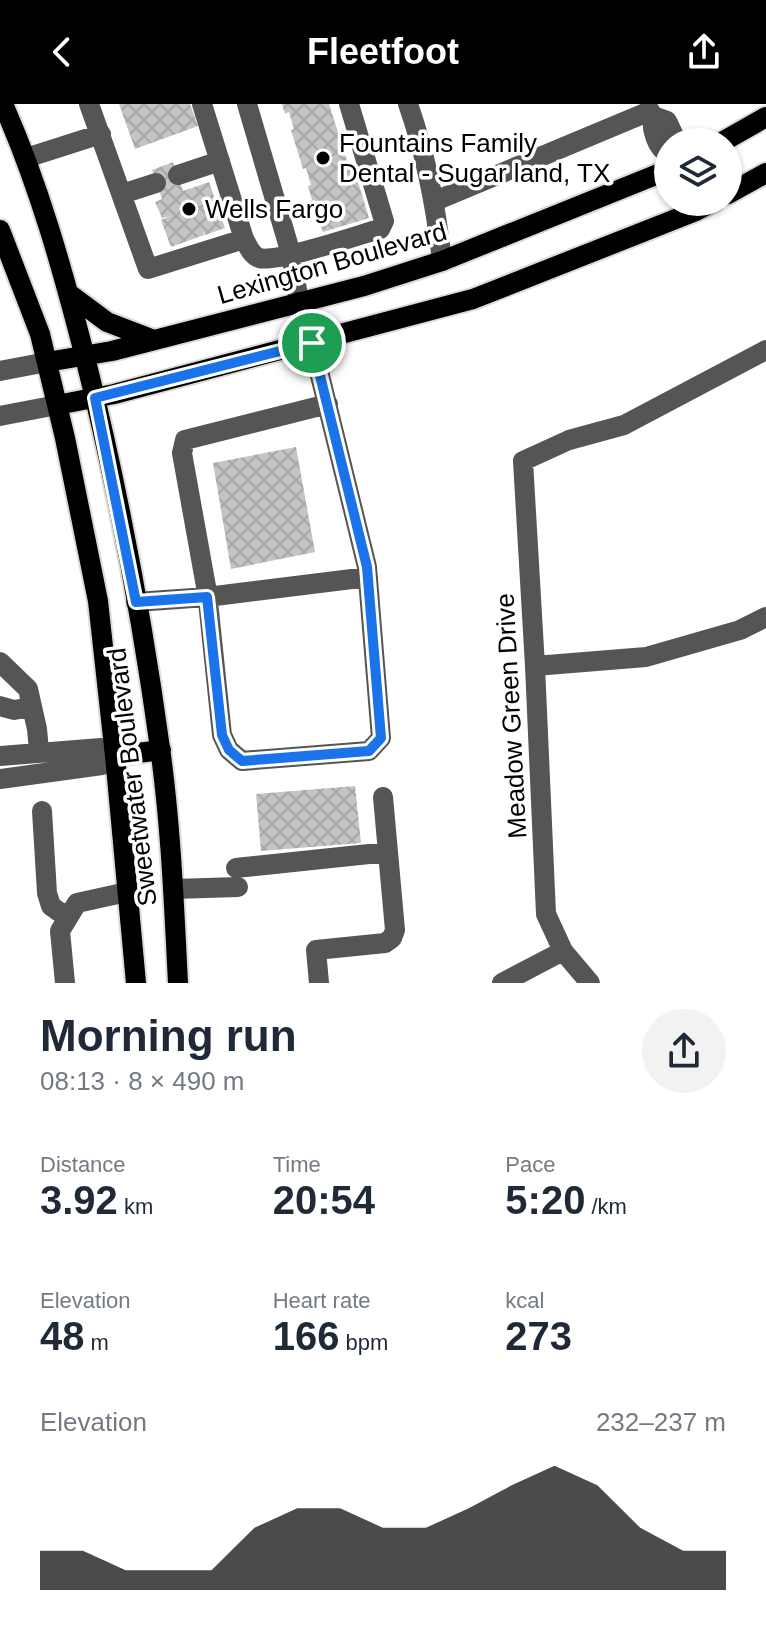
<!DOCTYPE html>
<html lang="en">
<head>
<meta charset="utf-8">
<style>
	:root { --surface:#fff; --page:#f2f2f3; --text:#1f2937; --muted:#747a83; --accent:#000 }
	body { margin:0; font-family:Arial,sans-serif; background:var(--page); color:var(--text); height:100vh; display:flex; flex-direction:column; font-size:30px; white-space:nowrap }
	* { box-sizing:border-box; margin:0 }
	p { font-size:26px; color:var(--muted) }
	.icon { flex:none; width:44px; height:44px; fill:none; stroke:currentColor; stroke-width:2; stroke-linecap:round; stroke-linejoin:round }
	.map { position:relative; height:879px; overflow:hidden }
	.drawer { display:flex; flex-direction:column; background:var(--surface); flex:1 }
	.drawer>* { flex:none }
	.tools { position:absolute; left:654px; top:24px; display:grid; gap:16px }
	.tools a { display:grid; place-items:center; width:88px; height:88px; border-radius:50%; background:var(--surface); box-shadow:0 2px 6px #0004; font-size:40px }
	.pin { position:absolute; display:grid; place-items:center; width:68px; height:68px; color:#fff; margin:-34px; border:4px solid #fff; border-radius:50%; box-shadow:0 2px 8px #0007 }
	.round { display:grid; place-items:center; flex:none; width:84px; height:84px; border-radius:42px; background:var(--page) }
	.summary { display:flex; align-items:center; justify-content:space-between; height:136px; padding:0 40px }
	h1 { font-size:44px; font-weight:700; line-height:60px }
	.stats { display:grid; grid-template-columns:repeat(3,1fr); gap:12px; height:136px; padding:8px 40px }
	.stats div { display:grid; align-content:center }
	.stats b { font-size:40px; font-weight:700 }
	.stats small { font-size:22px; font-weight:400 }
	.stats p { font-size:22px }
	.chart { height:224px; padding:16px 40px }
	.chart p { display:flex; justify-content:space-between }
	.chart svg { width:100%; height:144px; margin-top:8px; fill:var(--accent); opacity:.7 }
	header { display:flex; justify-content:space-between; align-items:center; height:104px; padding:0 40px; background:var(--accent); color:#fff; font-size:36px; font-weight:700 }
	.map>svg:first-child { display:block }
</style>
</head>
<body>
<header><svg class="icon" aria-label="back" viewBox="0 0 24 24"><path d="M15 5l-7 7 7 7"/></svg>Fleetfoot<svg class="icon" aria-label="share" viewBox="0 0 24 24"><path d="M12 15V3M7 8l5-5 5 5M5 13v7h14v-7"/></svg></header>
<div class="map">
<svg width="766" height="879" viewBox="0 0 766 879">
	<defs>
		<pattern id="building-cross-hatch" width="8" height="8" patternUnits="userSpaceOnUse" patternTransform="scale(2)"><rect width="8" height="8" fill="#c4c4c4"/><path d="M0 0l8 8M0 8l8-8" fill="none" stroke="#a7a7a7"/></pattern>
	</defs>
	<rect width="100%" height="100%" fill="#fff"/>
	<path fill="url(#building-cross-hatch)" d="M119 0H190L198 22 135 45Z
		M282 0H329L351 69 355 68 369 114 323 128 310 96H312L308 82 311 81 306 64 303 65 291 26 294 25 289 8 285 10Z
		M173 58 183 87 209 78 225 124 205 131 203 126 204 131 171 143 161 116 170 112 162 114 155 98 162 95 152 66Z
		M296 343 315 448 231 465 213 359Z
		M355 682 361 739 261 747 256 690Z"/>
	<g fill="none" stroke-linecap="round" stroke-linejoin="round">
		<defs>
			<path id="major" d="M3 0C39 81 63 167 85 253 117 381 142 513 160 644 171 722 174 801 178 879
				M722 38 766 13
				M728 90 766 69
				M0 126 40 230 65 334 98 497 115 652 136 879
				M68 189 107 218 154 236
				M299 198 312 239
				M47 258 112 247 364 182 442 157 668 66
				M57 301 114 290 473 195 696 107 713 98
				M115 652 161 646"/>
		</defs>
		<use href="#major" stroke="#dbdbdb" stroke-width="24"/>
		<path stroke="#555" stroke-width="20" d="M89 0 148 165 244 135
			M202 0 244 135C248 142 251 151 259 154 278 159 358 131 380 125L384 117 349 0
			M247 0 291 150 299 198
			M408 0C426 51 436 103 442 157
			M668 50C656 43 651 25 653 12L667 17 677 38
			M26 54 101 30
			M178 71 220 57
			M122 90 156 79
			M435 97 650 7 653 12
			M312 239 367 463 381 634 369 647 242 657 229 646 222 631 207 488 182 349 185 336 328 300
			M0 267 47 258
			M0 312 57 301
			M136 498 207 493 368 473
			M0 558 28 585 37 625 39 647
			M535 562 646 553 740 526 766 513
			M0 602 14 606 31 603
			M0 652 101 644 106 653
			M0 675 102 661 106 653 115 652
			M42 707 47 789 51 802 68 814
			M236 764 388 748
			M173 785 238 783
			M65 879 60 827 77 799 127 788
			M319 879 316 846 385 839 392 834 395 826 383 693
			M502 879 563 847
			M590 879 563 847 546 810 535 562 523 357 569 336 624 321 766 246"/>
		<use href="#major" stroke="#000" stroke-width="20"/>
	</g>
	<g fill="none" stroke-linecap="round" stroke-linejoin="round">
		<defs>
			<path id="route" d="M312 239 367 463 381 634 369 647 242 657 229 646 222 631 207 493 136 498 95 294Z"/>
		</defs>
		<use href="#route" stroke="#fff" stroke-width="16"/>
		<use href="#route" stroke="#1a73e8" stroke-width="10"/>
	</g>
	<g fill="#000" stroke="#fff" stroke-width="3">
		<circle cx="323" cy="54" r="8"/>
		<circle cx="189" cy="105" r="8"/>
	</g>
	<g text-anchor="middle" dominant-baseline="central" stroke-width="7" stroke-linejoin="round" paint-order="stroke">
		<g font-size="26" fill="#000" stroke="#fff" text-anchor="start">
			<text x="339" y="39">Fountains Family<tspan x="339" dy="30">Dental - Sugar land, TX</tspan></text>
			<text x="205" y="105">Wells Fargo</text>
		</g>
		<g font-size="26" fill="#000" stroke="#fff">
			<text transform="translate(332 159) rotate(-16)">Lexington Boulevard</text>
			<text transform="translate(511 612) rotate(-93)">Meadow Green Drive</text>
			<text transform="translate(132 673) rotate(-97)">Sweetwater Boulevard</text>
		</g>
	</g>
</svg>
<div class="tools">
<a><svg class="icon" aria-label="layers" viewBox="0 0 24 24"><path d="M12 4l9 5-9 5-9-5zM3 14l9 5 9-5"/></svg></a>
</div>
<div class="pin" style="left:312px;top:239px;background:#1e9e55"><svg class="icon" aria-label="arrive" viewBox="0 0 24 24"><path d="M6 21V4h12l-3 4 3 4H6"/></svg></div>
</div>
<section class="drawer">
<div class="summary"><div><h1>Morning run</h1><p>08:13 · 8 × 490 m</p></div><a class="round"><svg class="icon" aria-label="share" viewBox="0 0 24 24"><path d="M12 15V3M7 8l5-5 5 5M5 13v7h14v-7"/></svg></a></div>
<div class="stats">
<div><p>Distance</p><b>3.92<small> km</small></b></div>
<div><p>Time</p><b>20:54</b></div>
<div><p>Pace</p><b>5:20<small> /km</small></b></div>
</div>
<div class="stats">
<div><p>Elevation</p><b>48<small> m</small></b></div>
<div><p>Heart rate</p><b>166<small> bpm</small></b></div>
<div><p>kcal</p><b>273</b></div>
</div>
<div class="chart"><p><span>Elevation</span>232–237 m</p>
<svg viewBox="0 0 160 44" preserveAspectRatio="none"><path d="M0 44V32L10 32L20 38L30 38L40 38L50 25L60 19L70 19L80 25L90 25L100 19L110 12L120 6L130 12L140 25L150 32L160 32V44z"/></svg>
</div>
</section>
</body>
</html>
